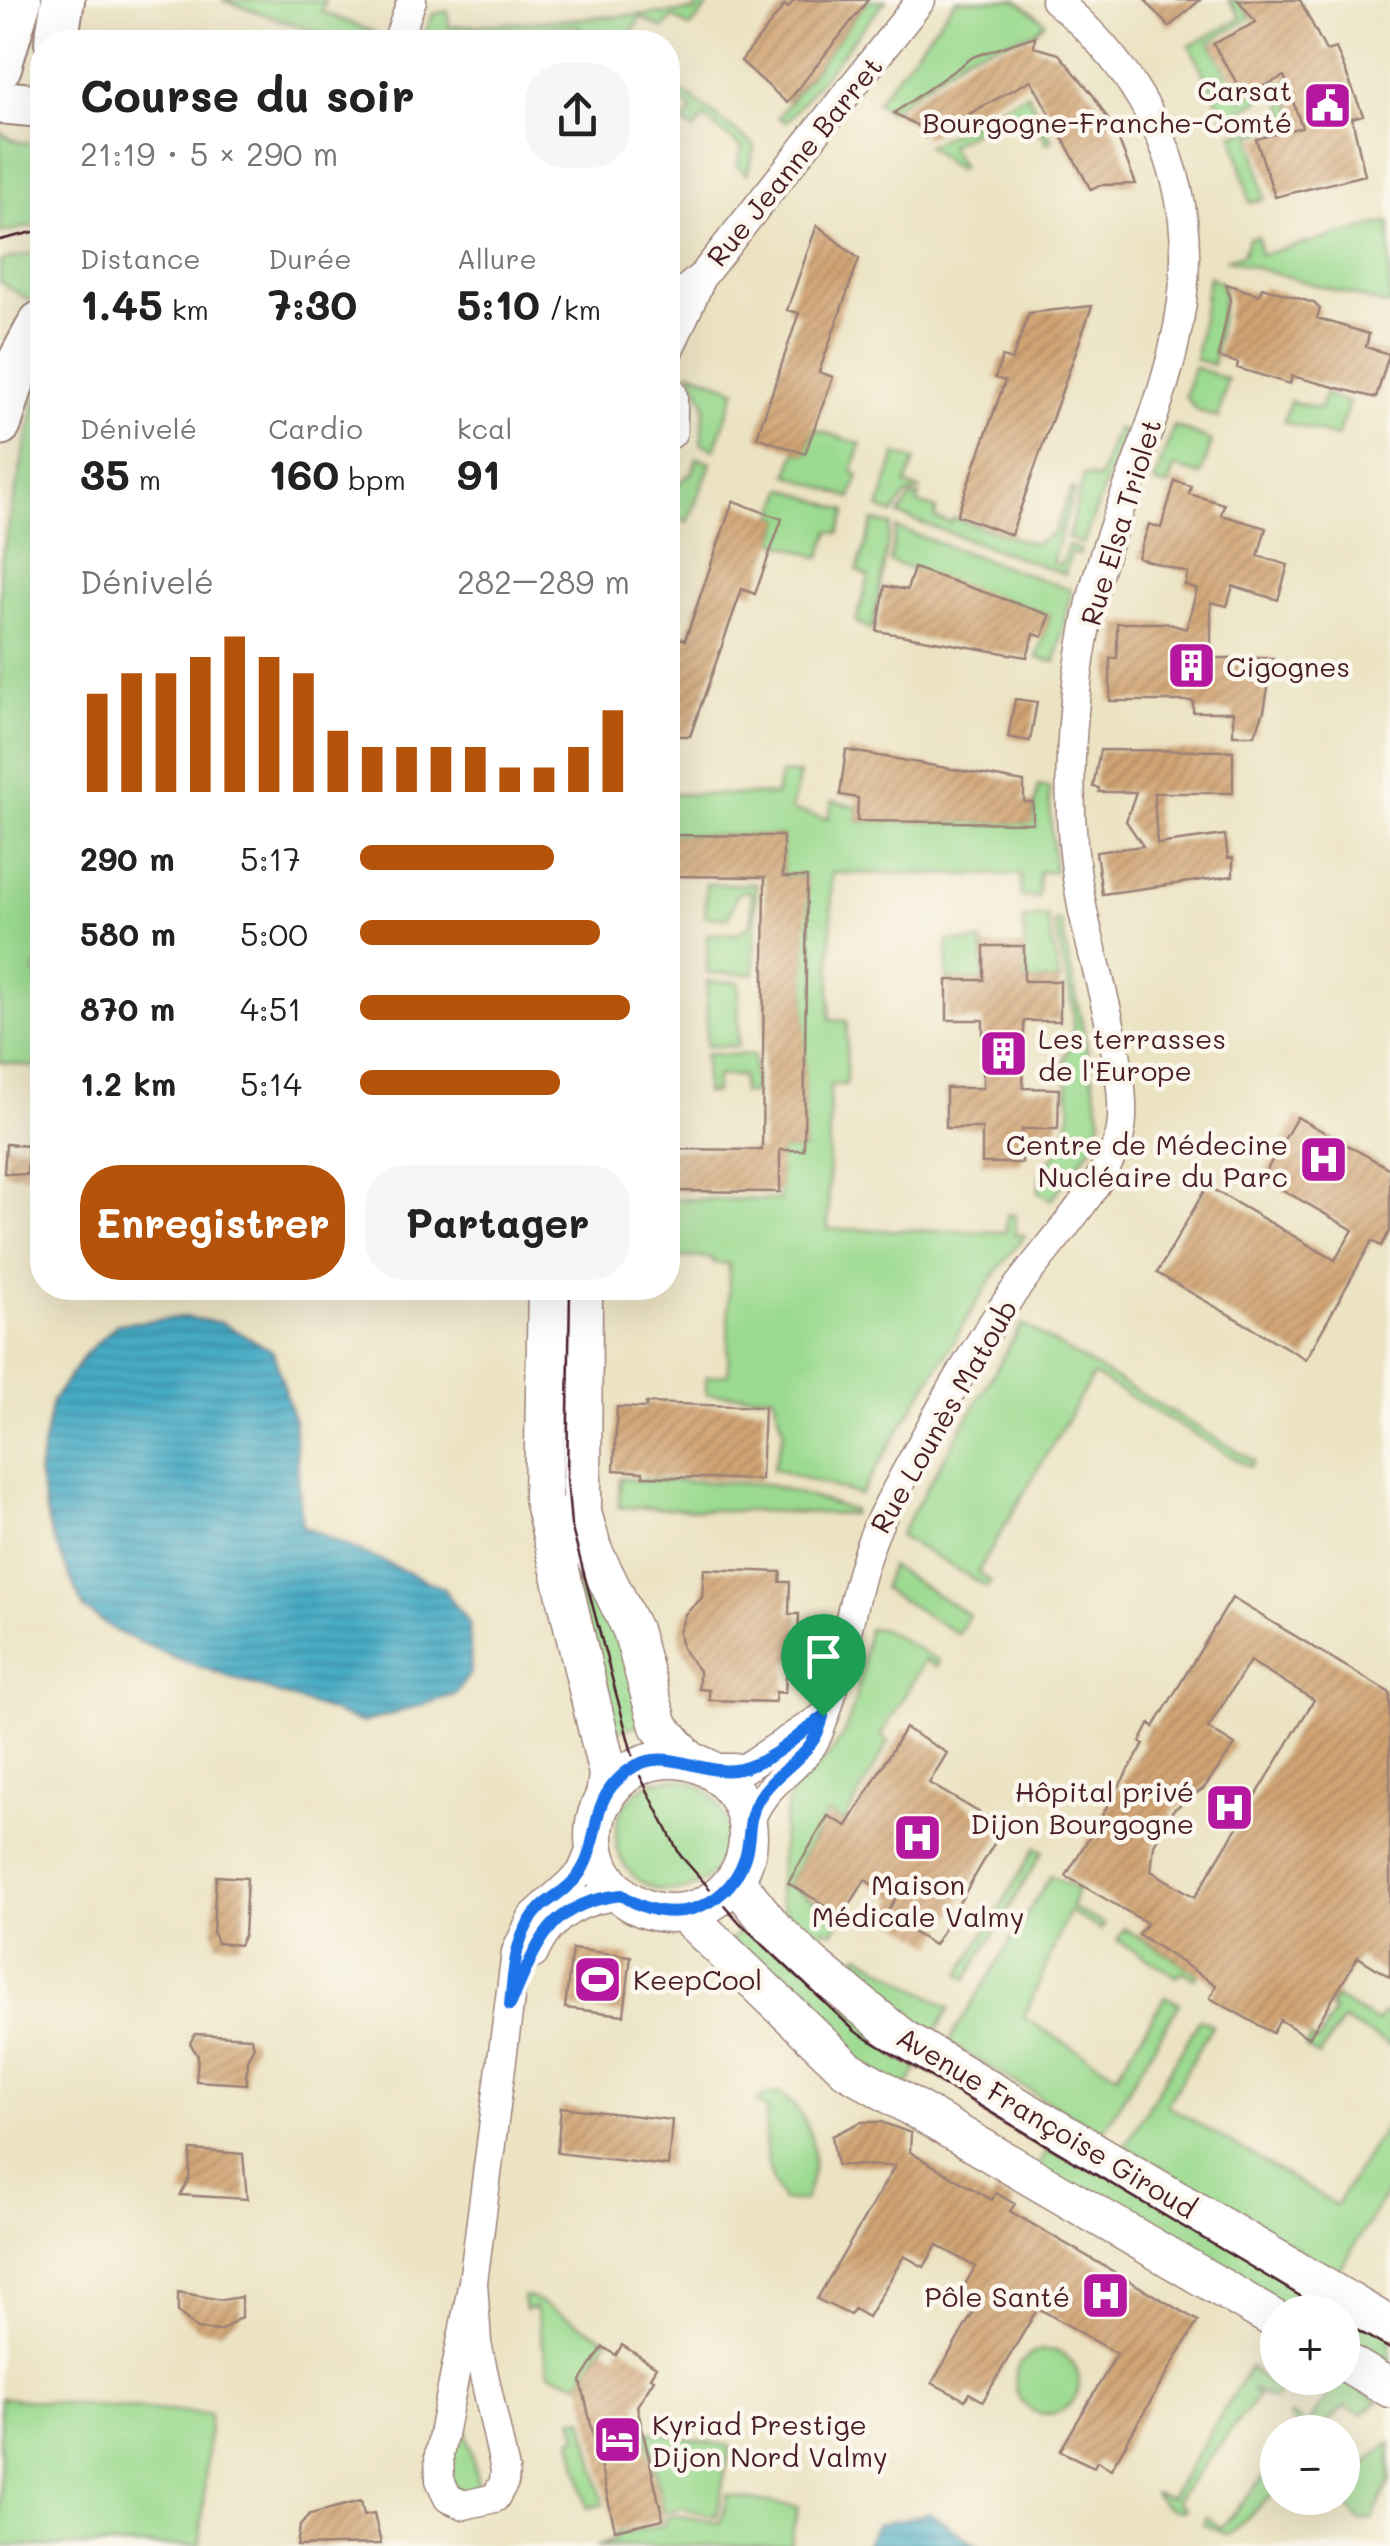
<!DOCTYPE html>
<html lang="fr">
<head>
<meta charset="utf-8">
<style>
	:root { --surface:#fff; --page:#f6f6f6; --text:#222; --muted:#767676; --accent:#b45309 }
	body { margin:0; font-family:Mali,sans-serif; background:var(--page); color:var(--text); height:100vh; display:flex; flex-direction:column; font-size:38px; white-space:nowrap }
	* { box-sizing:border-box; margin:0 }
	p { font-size:32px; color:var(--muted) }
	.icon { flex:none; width:55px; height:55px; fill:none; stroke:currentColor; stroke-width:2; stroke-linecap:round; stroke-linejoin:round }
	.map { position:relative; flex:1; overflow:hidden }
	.sheet { position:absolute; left:30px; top:30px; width:650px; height:1270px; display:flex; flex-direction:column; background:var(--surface); border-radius:40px; box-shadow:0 10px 40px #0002 }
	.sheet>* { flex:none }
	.tools { position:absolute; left:1260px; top:2295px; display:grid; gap:20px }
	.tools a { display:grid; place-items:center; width:100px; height:100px; border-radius:50%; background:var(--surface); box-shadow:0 10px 40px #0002; font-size:50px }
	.pin { position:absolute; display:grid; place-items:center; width:85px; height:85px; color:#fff; margin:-102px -42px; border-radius:50% 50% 50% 0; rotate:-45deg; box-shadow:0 0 10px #0007 }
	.pin .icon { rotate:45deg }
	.round { display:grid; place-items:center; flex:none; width:105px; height:105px; border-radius:40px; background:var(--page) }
	.head { display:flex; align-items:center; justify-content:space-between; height:170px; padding:0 50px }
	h1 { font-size:45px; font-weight:700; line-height:75px }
	.stats { display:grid; grid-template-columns:repeat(3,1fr); gap:15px; height:170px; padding:10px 50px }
	.stats div { display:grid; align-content:center }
	.stats b { font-size:42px; font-weight:700 }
	.stats small { font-size:28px; font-weight:400 }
	.stats p { font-size:28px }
	.chart { height:280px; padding:20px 50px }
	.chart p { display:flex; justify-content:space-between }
	.chart svg { width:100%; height:180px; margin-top:10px; stroke:var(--accent); stroke-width:6 }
	.cta { display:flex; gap:20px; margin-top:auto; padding:20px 50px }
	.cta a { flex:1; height:115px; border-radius:40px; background:var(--accent); color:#fff; font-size:40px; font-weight:700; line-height:115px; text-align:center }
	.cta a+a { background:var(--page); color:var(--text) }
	ul { padding:0 50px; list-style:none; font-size:32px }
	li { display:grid; grid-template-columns:160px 120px 1fr; align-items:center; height:75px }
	li i { height:25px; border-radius:12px; background:var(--accent) }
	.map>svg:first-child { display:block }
</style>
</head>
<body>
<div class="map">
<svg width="1390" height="2546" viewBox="0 0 1390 2546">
	<defs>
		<pattern id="water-rules" width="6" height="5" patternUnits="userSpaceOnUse" patternTransform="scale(2.5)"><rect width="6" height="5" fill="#46abc5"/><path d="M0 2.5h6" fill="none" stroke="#3c8ba0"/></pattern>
		<pattern id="building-hatch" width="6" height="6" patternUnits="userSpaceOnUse" patternTransform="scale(2.5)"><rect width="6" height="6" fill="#d2a575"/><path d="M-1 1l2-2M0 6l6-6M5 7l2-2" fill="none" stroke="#ac8660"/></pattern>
	</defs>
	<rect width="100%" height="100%" fill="#fbf7ec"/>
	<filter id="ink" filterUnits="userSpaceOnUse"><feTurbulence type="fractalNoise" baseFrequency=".01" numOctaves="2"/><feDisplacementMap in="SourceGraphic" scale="20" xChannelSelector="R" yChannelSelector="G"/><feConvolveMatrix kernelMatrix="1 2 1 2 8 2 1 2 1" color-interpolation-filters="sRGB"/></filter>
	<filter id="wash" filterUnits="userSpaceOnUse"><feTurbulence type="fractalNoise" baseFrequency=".0048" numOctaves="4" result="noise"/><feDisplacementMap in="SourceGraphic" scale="40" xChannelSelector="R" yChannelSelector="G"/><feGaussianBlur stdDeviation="2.25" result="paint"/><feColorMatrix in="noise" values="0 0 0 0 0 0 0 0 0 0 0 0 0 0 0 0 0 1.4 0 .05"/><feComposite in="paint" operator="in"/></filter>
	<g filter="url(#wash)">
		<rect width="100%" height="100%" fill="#ece3c3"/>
		<path fill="#9bda90" stroke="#727c5e" stroke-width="2.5" d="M222 0H325L322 12 376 33 372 42H346Z
			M697 0H713L690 28 673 17 663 29 641 17 626 42H607L600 36 582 42 580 26 430 34 429 42H421L433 14 448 11 449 27 696 11Z
			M868 0H886L786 122 778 117Z
			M956 0H1017L1045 22 1035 32 967 54 888 112 876 102Z
			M1229 0H1237L1251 18 1210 42 1240 99 1282 81 1298 122 1252 135 1265 199 1250 203 1233 134 1289 120 1277 91 1226 118 1221 109 1190 46 1241 18Z
			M668 80 755 146 747 174 737 166 742 148 704 118 694 131 683 123 692 110 668 90Z
			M1027 93 1052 140 1047 143 1034 119 1018 127 1009 112 949 145 962 168 957 170 927 146Z
			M0 131C13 143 26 146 42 140V224L0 233Z
			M1390 222V306L1225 259 1243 255 1249 238 1258 237 1260 255Z
			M42 251V297L29 300 0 282V261Z
			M1209 276 1222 284 1224 295 1213 365 1195 359Z
			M1194 367 1227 379 1218 418 1196 410 1185 396Z
			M42 370V957L34 972 42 978V1068L0 1062V564Z
			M690 371 736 389 715 449 701 444 705 403Z
			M1325 394 1349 403 1337 437 1284 422 1290 401 1320 409Z
			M1174 426 1212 441 1201 475 1174 467 1168 487 1154 483Z
			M1116 428 1125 432 1083 544 1068 538 1084 475 1099 479Z
			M814 429 861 444 852 472 859 475 851 498 788 475 796 451 805 454Z
			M896 454 915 460 906 485 920 490 905 496 893 514 879 508Z
			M697 458 711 463 688 522 668 514V493L693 471Z
			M784 488 847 511 839 533 830 531 820 558 774 541 782 519 775 516Z
			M1071 489 1075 490 1052 562 1061 565 1068 545 1081 550 1080 555 1071 553 1065 574 899 515 911 497 920 496 917 503 936 509 935 518 951 523 953 518 1034 544 1054 533Z
			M873 521 891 525 872 630 856 622 869 577 857 571Z
			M896 528 1071 590 1056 662 1037 658 1050 615 890 562Z
			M780 774H800L791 810 828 819 832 801 857 807 858 821 1032 823 1038 786 1049 788 1054 872H1039L1038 897H1021V875L832 873 830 1020 847 1021 846 1085H830L828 1229 1006 1232 1007 1215H1016L1015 1235H1025L990 1281 860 1495 773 1469 784 1430 773 1395 706 1394V1377L728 1374 729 1264 714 1263 712 1258 668 1257V1199L779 1200 780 1150H804L806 877H783L782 836 668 835V794L776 795Z
			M706 884H756L754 974 707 973V934H738L752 923 751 892H738L729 917H705Z
			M1047 916 1060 981H1024V919Z
			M1061 921 1101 1119 1094 1144 1051 1200 1038 1193 1041 1173 1062 1145 1071 1109 1064 1061 1073 1032V1008L1054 922Z
			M948 941 982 942 984 980H947Z
			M707 981 739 982 738 1046H706Z
			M705 1054 754 1055V1093H742V1076H716L715 1093H705Z
			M553 1288 572 1472 649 1722 604 1735 551 1490Z
			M1022 1324 1254 1461 1250 1467 1093 1375 978 1572 991 1581 987 1587 899 1536Z
			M620 1479 767 1484 853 1510 852 1514 619 1507Z
			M890 1566 969 1615 958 1634 883 1589Z
			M881 1628 939 1661 936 1667 925 1660 881 1736 889 1742 844 1822 827 1813 787 1884 841 1919 833 1932 825 1928 816 1942C804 1930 788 1918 781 1902 776 1889 784 1800 793 1790 807 1772 828 1762 840 1740 858 1708 861 1665 868 1629Z
			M616 1835a56 56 0 1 1 112 0a56 56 0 1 1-112 0Z
			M1036 1847 1043 1851 967 1979 960 1974Z
			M1051 1875 1077 1889 1071 1907 1104 1924 1101 1930 1069 1911 1024 2018 1117 2074 1166 1996 1179 2004 1102 2133 948 2043Z
			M754 1917 923 2059 904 2092 864 2067 727 1944Z
			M1124 1928 1198 1973 1195 1978 1183 1971 1177 1977 1117 1940Z
			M830 1953 851 1965 859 1954 950 2008 934 2035 905 2017Z
			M1335 1998 1377 2022 1384 2013 1390 2017V2046L1343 2020 1319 2056 1306 2048 1311 2039 1318 2042 1334 2012 1330 2008Z
			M1200 2019 1212 2025 1167 2105 1336 2205 1390 2119V2187L1338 2273 1125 2146Z
			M780 2093C817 2122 821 2159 804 2201H783C765 2172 763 2143 767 2110L757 2102 764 2095Z
			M1056 2136 1390 2332V2377L1343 2349 1342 2312H1281L1036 2169Z
			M528 2296 607 2339 579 2383 549 2372 535 2308 525 2310 523 2297Z
			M1015 2382a32 32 0 1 1 64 0a32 32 0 1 1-64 0Z
			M1250 2367 1279 2393 1275 2400 1251 2389 1258 2396 1176 2501 1185 2510C1175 2514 1158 2503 1154 2493L1170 2498Z
			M1296 2378H1338L1378 2401 1362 2414 1346 2406 1317 2432H1301L1289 2417 1291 2414 1307 2425 1328 2396Z
			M0 2398 210 2414 200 2546H0Z
			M460 2403 479 2488 469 2493 455 2487 445 2464Z
			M573 2418H584L604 2504 587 2508 572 2439 578 2436Z
			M646 2431 730 2446 717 2516 682 2508 664 2513Z
			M1390 2442V2479L1373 2519 1359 2520 1347 2504 1337 2509 1330 2498H1342L1343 2484Z
			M1277 2461V2490L1228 2535 1203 2524 1207 2517 1221 2528Z
			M727 2495 798 2507 790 2546H596L616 2539 615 2533 664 2525 665 2519 676 2515 721 2523Z"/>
		<path fill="url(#water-rules)" stroke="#486578" stroke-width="2.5" d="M184 1317 222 1323 273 1351 294 1421 302 1526 443 1588 469 1623 471 1672 455 1695 363 1723 178 1659 117 1632 84 1609 50 1531 38 1473 52 1401 86 1353 117 1324Z
			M929 2513 979 2546H865L876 2525Z"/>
		<g id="blocks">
			<path fill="url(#building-hatch)" fill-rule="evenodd" d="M794 0H868L787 103 741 61 785 5 788 8Z
				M1145 0H1200L1169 27Z
				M1238 0H1300L1326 51 1336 48 1363 115 1352 118 1365 175 1275 197 1256 139 1302 127 1284 76 1245 96 1213 44 1256 22Z
				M1035 36 1034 47 1059 54 1093 95 1115 131 1136 184 1101 185 1091 190 1031 80 925 138 918 126 894 113 973 57Z
				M817 225 859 259 819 372 833 377 805 454 757 437 799 313 787 310Z
				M1226 284 1259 295 1262 287 1314 303 1320 309 1317 318 1369 334 1366 347 1389 354 1376 398 1292 376 1290 384 1237 368 1238 363 1218 357 1230 300Z
				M1092 306 1011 535 957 515 1005 381 995 378 1002 357 1012 360 1029 313Z
				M1175 481 1191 486 1189 494 1224 504 1221 515 1266 528 1258 556 1288 565 1278 600 1233 586 1227 606 1211 602V658H1273L1264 711 1255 735H1233V712H1193V701H1110V658H1117V623H1166L1186 629 1197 589 1185 585 1188 573 1138 558 1149 524 1161 528Z
				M733 501 782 519 755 594 742 589 690 736H668V649L672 635 685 640Z
				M914 568 1050 615 1043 637 1034 634 1027 657 877 631 885 586 907 590Z
				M1015 699 1037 702 1030 741 1008 737Z
				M846 750 1024 782V802H1033V823L857 821 858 798 840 795Z
				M1100 750 1233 751V793H1154L1157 844 1225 835 1228 858H1233V876L1102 894 1096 852 1143 846 1126 821 1136 792H1099V788L1093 787Z
				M668 835 783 836V877H807L804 1150H780V1192L668 1191V1149L762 1150 765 877 668 876Z
				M984 946H1024V981H1060V1021H1024L1023 1088 1059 1089 1058 1129H1022V1163H982V1128H946V1088H983V1020H947V980H984Z
				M1297 1117 1390 1169V1231L1381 1246 1372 1241 1306 1359 1157 1273 1207 1186 1335 1260 1353 1230 1262 1178Z
				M6 1144 28 1146 27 1175 4 1173Z
				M646 1403 764 1407 761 1480 643 1476V1472L614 1470 617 1407 646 1408Z
				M704 1569 781 1572 780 1582H790L789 1614H799L797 1661H787L785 1693 776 1692 775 1702 709 1700V1690L699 1689V1671L682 1648 679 1633 685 1614 702 1598Z
				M1232 1598 1390 1693V1977L1358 1957 1309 2038 1280 2020 1273 2033 1210 1998 1216 1985 1138 1934 1147 1923 1066 1876 1144 1744 1140 1742 1150 1723 1154 1727ZM1250 1661 1314 1700 1195 1897 1151 1871 1154 1845 1173 1810 1204 1788 1235 1745 1208 1728Z
				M905 1728 947 1753 929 1783 1004 1827 934 1945 885 1916 895 1899 865 1880 843 1916 788 1883 828 1816 847 1826Z
				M216 1876 247 1878 244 1935 239 1945 217 1943 213 1933Z
				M572 1949 631 1956 624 2015 565 2008Z
				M195 2034 251 2037 254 2046 247 2060 246 2084 196 2081 198 2056 190 2043Z
				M561 2107 672 2120 668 2166 557 2153Z
				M861 2122H881L911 2133 910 2152 992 2200 996 2193 1015 2204 1010 2211 1198 2321 1111 2469 1097 2461 1094 2467 1060 2451 1117 2354 1038 2308 983 2401 969 2393 965 2400 932 2383 980 2301 962 2290 975 2267 937 2245 924 2267 904 2256 868 2317 854 2309 850 2315 817 2299 895 2166 837 2165 832 2136Z
				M191 2150 243 2154 247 2199 180 2195 189 2179Z
				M178 2292 222 2300 241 2297V2317L220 2331 198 2329 178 2312Z
				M622 2345 656 2367 650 2377 654 2379 637 2406 663 2519 615 2530 581 2381 603 2347 616 2355Z
				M361 2501 364 2515 374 2513 381 2544 297 2546 300 2526 310 2514Z"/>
		</g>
	</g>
	<g filter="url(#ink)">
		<use href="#blocks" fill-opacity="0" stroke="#9b8177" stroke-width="2.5"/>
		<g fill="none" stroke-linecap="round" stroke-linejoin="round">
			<defs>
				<path id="street" d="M397 42 412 0
					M668 305 703 275 921 0
					M668 352 698 286
					M706 1768H745L818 1720
					M748 1828C762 1778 802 1772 818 1734 849 1660 849 1576 888 1505 926 1435 965 1362 1010 1297 1043 1250 1099 1194 1118 1141 1136 1093 1092 961 1082 906 1072 857 1069 805 1071 756 1074 689 1083 622 1103 558 1138 448 1197 339 1183 220 1173 133 1122 54 1055 0
					M534 1954C551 1914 582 1899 622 1895
					M473 2282 477 2343 505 2470 504 2482 495 2498 464 2505 448 2498 440 2480 439 2455Z
					M473 2282 516 1952 532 1917 581 1873 595 1839"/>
				<path id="secondary" d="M668 395V430
					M547 1288 543 1498 608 1774 605 1798
					M583 1288 582 1513 593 1551 632 1630 659 1726 690 1761
					M594 1836a77 77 0 1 1 154 0a77 77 0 1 1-154 0Z
					M735 1880 773 1928 812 1965 903 2039 1390 2326
					M684 1913 847 2069 1278 2321
					M1342 2360 1390 2388"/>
				<path id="primary" d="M56 42 63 0
					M0 67 20 0
					M0 102 42 106
					M0 424 19 362 40 323"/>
			</defs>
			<use href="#street" stroke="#9b8177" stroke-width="31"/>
			<use href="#secondary" stroke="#9b8177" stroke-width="41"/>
			<use href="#primary" stroke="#9b8177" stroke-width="46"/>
			<use href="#street" stroke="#fff" stroke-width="28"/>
			<use href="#secondary" stroke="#fff" stroke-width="38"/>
			<use href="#primary" stroke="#fff" stroke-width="42"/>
			<path stroke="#4a1f2b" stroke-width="2.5" d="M0 240 42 230
				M570 1288 567 1478 571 1525 636 1768 680 1855 740 1923 856 2032 1327 2312
				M1342 2322 1390 2349"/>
		</g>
	</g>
	<g fill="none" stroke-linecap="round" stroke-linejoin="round" filter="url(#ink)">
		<defs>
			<path id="route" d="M823 1716C815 1757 778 1767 758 1800 746 1820 752 1840 744 1860 725 1912 666 1927 622 1895 547 1903 538 1944 510 2005 514 1969 514 1933 542 1906 554 1896 568 1889 577 1877 599 1849 590 1813 612 1786 657 1732 695 1779 740 1769 771 1762 799 1735 823 1716Z"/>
		</defs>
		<use href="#route" stroke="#fff" stroke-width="20"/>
		<use href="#route" stroke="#1a73e8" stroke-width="12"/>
	</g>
	<defs>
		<symbol id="civic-square" viewBox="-11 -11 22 22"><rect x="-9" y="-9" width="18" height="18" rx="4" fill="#b5179e" stroke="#fbf7ec"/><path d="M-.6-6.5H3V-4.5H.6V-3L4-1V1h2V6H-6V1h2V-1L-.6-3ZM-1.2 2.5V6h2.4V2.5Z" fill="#fff"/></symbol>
		<symbol id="building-square" viewBox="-11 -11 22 22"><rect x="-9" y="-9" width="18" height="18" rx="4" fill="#b5179e" stroke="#fbf7ec"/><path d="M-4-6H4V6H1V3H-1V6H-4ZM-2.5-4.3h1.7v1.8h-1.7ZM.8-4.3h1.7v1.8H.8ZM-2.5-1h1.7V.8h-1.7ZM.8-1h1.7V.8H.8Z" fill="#fff"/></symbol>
		<symbol id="hospital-square" viewBox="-11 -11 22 22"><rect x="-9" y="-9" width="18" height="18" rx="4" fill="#b5179e" stroke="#fbf7ec"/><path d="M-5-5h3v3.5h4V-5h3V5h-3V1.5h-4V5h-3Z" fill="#fff"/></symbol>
		<symbol id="stadium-square" viewBox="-11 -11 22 22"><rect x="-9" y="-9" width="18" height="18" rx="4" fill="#b5179e" stroke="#fbf7ec"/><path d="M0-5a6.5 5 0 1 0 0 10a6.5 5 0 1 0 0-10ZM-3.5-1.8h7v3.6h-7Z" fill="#fff"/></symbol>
		<symbol id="hotel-square" viewBox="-11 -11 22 22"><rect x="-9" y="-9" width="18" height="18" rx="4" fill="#b5179e" stroke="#fbf7ec"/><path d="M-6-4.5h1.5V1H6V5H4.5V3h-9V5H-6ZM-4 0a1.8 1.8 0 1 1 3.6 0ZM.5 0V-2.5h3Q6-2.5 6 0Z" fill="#fff"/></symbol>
	</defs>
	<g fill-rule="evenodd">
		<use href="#civic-square" x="1300" y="78" width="55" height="55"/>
		<use href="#building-square" x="1164" y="638" width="55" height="55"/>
		<use href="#building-square" x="976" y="1026" width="55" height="55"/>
		<use href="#hospital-square" x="1296" y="1132" width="55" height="55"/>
		<use href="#hospital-square" x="1202" y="1780" width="55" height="55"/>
		<use href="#hospital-square" x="890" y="1810" width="55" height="55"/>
		<use href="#stadium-square" x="570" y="1952" width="55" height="55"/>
		<use href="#hospital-square" x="1078" y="2268" width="55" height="55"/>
		<use href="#hotel-square" x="590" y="2412" width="55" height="55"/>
	</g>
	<g text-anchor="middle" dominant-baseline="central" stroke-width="9" stroke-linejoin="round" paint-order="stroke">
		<g font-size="28" fill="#4a1f2b" stroke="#fbf7ec" text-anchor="end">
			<text x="1292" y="90">Carsat<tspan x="1292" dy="32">Bourgogne-Franche-Comté</tspan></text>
			<text x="1226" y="666" text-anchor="start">Cigognes</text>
			<text x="1038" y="1038" text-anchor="start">Les terrasses<tspan x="1038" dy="32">de l'Europe</tspan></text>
			<text x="1288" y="1144">Centre de Médecine<tspan x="1288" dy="32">Nucléaire du Parc</tspan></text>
			<text x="1194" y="1791">Hôpital privé<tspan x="1194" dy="32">Dijon Bourgogne</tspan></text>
			<text x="918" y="1884" text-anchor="middle">Maison<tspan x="918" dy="32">Médicale Valmy</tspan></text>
			<text x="633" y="1979" text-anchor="start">KeepCool</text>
			<text x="1070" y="2296">Pôle Santé</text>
			<text x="652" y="2424" text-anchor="start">Kyriad Prestige<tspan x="652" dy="32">Dijon Nord Valmy</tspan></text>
		</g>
		<g font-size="28" fill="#4a1f2b" stroke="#fbf7ec">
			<text transform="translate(794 161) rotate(-51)">Rue Jeanne Barret</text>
			<text transform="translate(1120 522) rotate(-73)">Rue Elsa Triolet</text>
			<text transform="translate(943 1416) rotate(-60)">Rue Lounès Matoub</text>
			<text transform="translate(1047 2122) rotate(31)">Avenue Françoise Giroud</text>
		</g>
	</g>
</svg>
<div class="tools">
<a>+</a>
<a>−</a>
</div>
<div class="pin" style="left:823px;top:1716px;background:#1e9e55"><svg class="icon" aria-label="arrive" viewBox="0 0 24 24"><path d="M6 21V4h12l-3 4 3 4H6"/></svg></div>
<section class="sheet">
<div class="head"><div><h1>Course du soir</h1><p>21:19 · 5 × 290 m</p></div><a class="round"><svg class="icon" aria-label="share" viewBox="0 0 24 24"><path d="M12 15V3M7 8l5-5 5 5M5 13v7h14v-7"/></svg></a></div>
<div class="stats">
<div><p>Distance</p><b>1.45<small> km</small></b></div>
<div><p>Durée</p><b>7:30</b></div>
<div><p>Allure</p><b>5:10<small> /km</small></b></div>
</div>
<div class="stats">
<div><p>Dénivelé</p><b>35<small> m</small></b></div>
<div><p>Cardio</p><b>160<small> bpm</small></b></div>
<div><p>kcal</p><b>91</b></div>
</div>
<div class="chart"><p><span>Dénivelé</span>282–289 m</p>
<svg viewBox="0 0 160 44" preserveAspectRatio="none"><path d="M5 44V20M15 44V15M25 44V15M35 44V11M45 44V6M55 44V11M65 44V15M75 44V29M85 44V33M95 44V33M105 44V33M115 44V33M125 44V38M135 44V38M145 44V33M155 44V24"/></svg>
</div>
<ul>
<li><b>290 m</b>5:17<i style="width:72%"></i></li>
<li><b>580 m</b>5:00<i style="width:89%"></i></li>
<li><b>870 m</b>4:51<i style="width:100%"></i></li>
<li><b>1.2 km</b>5:14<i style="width:74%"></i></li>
</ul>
<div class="cta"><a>Enregistrer</a><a>Partager</a></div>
</section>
</div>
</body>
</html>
